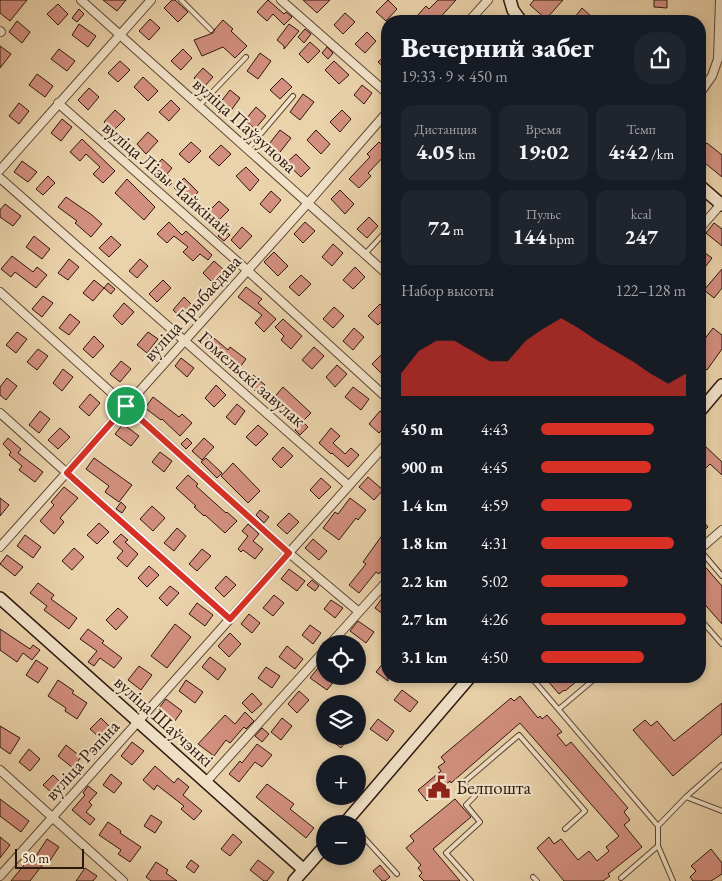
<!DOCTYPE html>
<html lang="ru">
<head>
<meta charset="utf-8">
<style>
	:root { --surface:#171b24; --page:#20242c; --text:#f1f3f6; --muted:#9ea1a6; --accent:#d93025 }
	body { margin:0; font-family:"EB Garamond",serif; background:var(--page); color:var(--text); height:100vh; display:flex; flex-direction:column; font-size:19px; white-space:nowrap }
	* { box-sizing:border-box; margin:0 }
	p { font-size:16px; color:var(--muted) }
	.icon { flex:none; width:28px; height:28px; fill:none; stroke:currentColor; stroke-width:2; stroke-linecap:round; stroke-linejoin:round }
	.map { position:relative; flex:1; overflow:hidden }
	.details { position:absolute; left:381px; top:15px; width:325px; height:668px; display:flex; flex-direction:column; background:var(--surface); border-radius:20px; box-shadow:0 2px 8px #0003 }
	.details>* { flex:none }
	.controls { position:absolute; left:316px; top:635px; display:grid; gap:10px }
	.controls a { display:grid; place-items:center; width:50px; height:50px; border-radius:50%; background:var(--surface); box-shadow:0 2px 8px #0003; font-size:25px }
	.scale { position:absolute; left:15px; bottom:12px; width:69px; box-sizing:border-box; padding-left:5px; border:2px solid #2e170e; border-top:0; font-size:14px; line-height:18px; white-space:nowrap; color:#2e170e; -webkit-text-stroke:4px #f1e2c8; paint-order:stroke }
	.pin { position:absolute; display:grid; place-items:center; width:42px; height:42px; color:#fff; margin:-21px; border:2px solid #fff; border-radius:50%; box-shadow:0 1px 5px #0007 }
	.round { display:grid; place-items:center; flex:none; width:52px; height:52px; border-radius:20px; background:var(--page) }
	.headline { display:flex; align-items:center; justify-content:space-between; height:85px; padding:0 20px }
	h1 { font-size:28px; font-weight:800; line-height:38px }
	.figures { display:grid; grid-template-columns:repeat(3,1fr); gap:8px; height:85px; padding:5px 20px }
	.figures div { display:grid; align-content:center; border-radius:12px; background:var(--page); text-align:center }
	.figures b { font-size:21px; font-weight:800 }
	.figures small { font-size:14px; font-weight:400 }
	.figures p { font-size:14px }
	.chart { height:140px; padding:10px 20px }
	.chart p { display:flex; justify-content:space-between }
	.chart svg { width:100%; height:90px; margin-top:5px; fill:var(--accent); opacity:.7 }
	ul { padding:0 20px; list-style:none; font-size:16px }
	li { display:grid; grid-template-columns:80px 60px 1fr; align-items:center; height:38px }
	li i { height:12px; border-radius:6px; background:var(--accent) }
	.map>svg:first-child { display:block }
</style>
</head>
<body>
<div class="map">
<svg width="722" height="881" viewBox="0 0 722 881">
	<rect width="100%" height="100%" fill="#ead2aa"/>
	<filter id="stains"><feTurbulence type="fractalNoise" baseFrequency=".004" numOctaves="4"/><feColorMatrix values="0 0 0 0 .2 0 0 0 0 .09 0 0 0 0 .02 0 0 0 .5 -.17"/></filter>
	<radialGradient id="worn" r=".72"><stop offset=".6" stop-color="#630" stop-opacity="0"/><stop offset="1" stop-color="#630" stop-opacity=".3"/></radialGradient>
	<path fill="#d38f7f" stroke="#2e170e" d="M0 0H27L10 21 0 13Z
		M103 0H126L117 11Z
		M172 0H175L188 12 178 22 164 8Z
		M268 0 284 14 286 12 292 17 284 25 273 14 267 21 257 12Z
		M303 0H330L317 13Z
		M388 0 397 9 386 21 376 12Z
		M438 0H456L437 21H422L417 16 426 6 429 9Z
		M534 0H563L546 19 530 5Z
		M654 0H667V8L654 7Z
		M58 4 68 14 58 25 47 14Z
		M582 8 592 17 589 21H572Z
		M79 9 84 14 77 22 72 18Z
		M345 13 355 22 343 34 334 25Z
		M150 19 160 28 149 40 139 31Z
		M223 20 233 29 231 31 247 46 235 58 223 47 202 56 194 40 213 33 215 29Z
		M17 21 30 32 22 43 9 32Z
		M79 24 96 36 88 47 72 35Z
		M289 24 299 31 284 49V46L277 40Z
		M305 29 311 34 304 43 298 37Z
		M367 32 376 41 365 53 355 44Z
		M310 42 320 51 308 63 299 54Z
		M0 46 11 54 0 68Z
		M327 47 333 53 328 59 322 53Z
		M59 49 75 61 67 71 51 59Z
		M183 49 192 58 181 70 171 61Z
		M260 53 271 61 258 79 247 71Z
		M388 53V71L378 62Z
		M120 61 130 70 118 82 108 73Z
		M334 61 349 75 339 84 325 70Z
		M203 68 213 77 204 87 194 78Z
		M37 74 53 86 45 97 29 85Z
		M143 77 158 91 148 101 134 87Z
		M282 78 292 87 280 99 270 90Z
		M362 85 372 93 364 104 354 95Z
		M89 88 99 97 88 110 78 100Z
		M230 90 240 98 227 116 216 108Z
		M303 94 314 102 300 120 290 112Z
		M171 100 180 109 169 121 159 112Z
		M19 103 29 111 19 124 9 116Z
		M256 107 266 116 255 129 245 120Z
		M115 110 125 119 113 131 104 122Z
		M342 110 351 119 340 132 330 122Z
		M62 119 72 127 61 141 51 133Z
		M280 130 291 138 277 156 266 148Z
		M316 130 330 144 321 154 307 140Z
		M148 132 158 141 146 154 137 144Z
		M82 139 115 171 103 183 93 174 100 167 86 154 80 161 70 152Z
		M191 142 201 151 189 163 179 154Z
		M379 142 388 150V152L368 173 371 176 359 188 349 179 370 157 367 154Z
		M707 143 722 155V177L700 159V151Z
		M221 145 231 154 219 166 209 157Z
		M296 154 310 168 301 177 286 163Z
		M162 159 172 168 167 174 174 181 168 187 151 171Z
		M22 161 37 172 28 182 14 172Z
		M246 167 259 180 250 191 236 176Z
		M48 176 55 183 43 195 36 189Z
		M184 178 198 192 189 202 174 188Z
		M127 179 155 207 144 220 115 193Z
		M340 190 354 204 345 214 331 199Z
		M271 191 281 200 270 213 260 204Z
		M66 197 92 215 102 224 91 237 75 223 77 221 58 207Z
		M219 201 229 210 217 222 207 213Z
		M5 204 21 216 13 226 0 217V210Z
		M369 217 378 226 367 238 357 229Z
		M169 222 182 235 186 231 212 255 208 260 200 254 193 261 183 252 188 247 174 236 167 243 157 234Z
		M305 222 315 231 303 243 294 234Z
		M714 223 722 229V246L706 233Z
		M242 227 252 236 240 249 231 240Z
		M224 229 230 235 224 241 218 236Z
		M34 236 50 249 42 259 26 247Z
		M111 236 121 245 109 257 99 248Z
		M333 244 343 253 332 266 322 257Z
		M700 249 712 258 700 274Z
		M274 252 288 266 278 276 264 262Z
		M12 256 33 272 37 267 47 275 36 288 15 272 11 277 1 269Z
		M69 259 79 267 68 280 58 273Z
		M140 259 148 266 137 278 129 271Z
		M214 261 224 270 213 283 203 273Z
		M355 267 365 277 353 289 343 280Z
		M722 269V288L714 298 704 290Z
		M301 275 311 284 299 296 289 287Z
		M94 280 104 288 93 301 83 293Z
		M163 280 171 288 157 302 149 294Z
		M108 283 115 289 111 294 104 288Z
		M246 287 262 299 258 303 276 319 264 332 255 323 262 315 238 297Z
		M43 296 53 303 42 317 32 309Z
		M184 297 194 307 183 319 173 310Z
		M124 303 134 312 122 325 113 316Z
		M380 304 388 311V315L378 325 368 316Z
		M334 307 344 316 333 328 323 319Z
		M70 314 80 322 69 335 59 328Z
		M283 319 302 336 291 349 281 340 284 336 275 327Z
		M354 328 364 337 353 350 343 341Z
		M713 328 722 335V349L707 370 700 364V345Z
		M17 332 27 339 16 353 6 345Z
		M148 332 158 339 147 353 137 345Z
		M208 333 228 350 230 347 246 359 238 370 221 357 220 358 201 342Z
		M94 336 104 346 93 358 83 349Z
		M314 347 324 356 312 369 302 360Z
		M38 349 48 356 37 370 27 362Z
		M384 352 388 356V368L382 374 372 364Z
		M181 358 194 368 187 377 175 366Z
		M121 361 131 369 120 382 110 374Z
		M337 365 347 374 335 387 326 377Z
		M63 369 73 377 62 391 53 383Z
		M253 375 265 385 260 392 251 389 248 382Z
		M7 378 17 386 6 400 0 395V387Z
		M216 385 226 395 214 407 205 398Z
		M283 387 311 413 300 424 303 422 308 427 300 435 295 430 299 426 272 400Z
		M353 387 369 399 361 410 345 397Z
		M90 394 100 403 89 416 79 407Z
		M153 397 179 417 182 414 192 423 180 436 162 419 161 420 145 408Z
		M237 404 245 411 235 425 226 417Z
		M40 411 50 419 39 433 29 425Z
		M380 411 388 418V423L379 433 369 424Z
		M123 424 139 436 131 446 115 434Z
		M258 425 268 434 256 446 246 437Z
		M60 428 70 437 58 449 48 440Z
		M331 428 340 436 333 443 345 454 351 448 359 455 348 467 332 453 331 454 319 443Z
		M8 438 21 449 18 453 43 472 35 482 19 470 22 466 9 455 11 452 3 444Z
		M187 438 192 443 186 449 181 444Z
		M204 438 214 447 202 460 192 451Z
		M704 445 722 462V475L710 464 700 474V450Z
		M283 447 293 456 281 468 272 459Z
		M160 452 172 461 164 472 152 462Z
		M94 458 132 485 119 502 105 492 109 486 86 469Z
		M206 458 222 473 217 478 201 462Z
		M233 463 260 491 248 503 221 476Z
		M188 475 198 484 196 486 226 513 227 512 237 521 225 533 205 515 204 516 194 507 196 506 176 488Z
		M368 477 383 490 374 500 359 487Z
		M321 478 331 487 319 499 310 490Z
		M64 487 78 498 60 518 64 522 54 534 40 521 54 505 51 502Z
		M0 498 9 505 0 516Z
		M350 498 366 510 358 520 356 518 339 540 323 528 335 512 338 514Z
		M121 502 126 507 122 513 116 509Z
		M152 506 165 518 153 531 140 519Z
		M260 510 269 517 264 523 256 515Z
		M289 513 299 522 287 534 277 525Z
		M700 517 708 527 700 534Z
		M99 523 109 532 97 544 87 535Z
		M248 524 259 534 253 541 263 549 255 559 243 550 241 552 238 549 248 536 242 531Z
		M388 527V562L379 574 376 572 359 593 349 585 366 564 363 562Z
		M177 528 186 536 174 551 164 543Z
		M121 534 128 540 125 542 138 554 127 567 117 558 123 551 113 542Z
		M25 535 41 547 33 558 17 546Z
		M313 539 327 551 319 560 305 548Z
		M74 548 84 557 72 570 62 561Z
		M202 549 211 556 197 571 189 564Z
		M7 555 23 567 15 576 0 564Z
		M700 561 722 586V624L700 599Z
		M149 566 159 575 147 587 138 578Z
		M289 569 305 581 297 591 281 579Z
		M226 576 236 585 224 597 215 588Z
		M312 580 319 586 315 591 307 585Z
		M38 583 54 595 51 599 77 618 69 629 44 610 47 606 30 593Z
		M170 586 179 593 167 606 159 598Z
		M274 595 284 603 273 616 263 608Z
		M383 597 388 601V618L375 608Z
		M331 600 343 608 335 618 324 609Z
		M197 603 213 615 205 626 189 614Z
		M118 608 128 617 116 630 106 620Z
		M249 614 260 623 252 633 241 624Z
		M358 621 374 632 366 643 350 631Z
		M175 624 191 637 167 668 151 656Z
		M310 625 321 633 313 644 302 635Z
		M0 629 30 649 33 645 40 650 32 660 23 653 17 662 0 650Z
		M88 629 104 641 102 643 122 658 114 668 100 658 94 666 88 662 97 651 80 639Z
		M230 633 241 644 229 657 218 646Z
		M287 646 303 659 295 669 279 657Z
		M210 657 226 669 218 680 202 667Z
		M388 657V681L376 672Z
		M36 660 48 668 38 683 26 675Z
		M139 666 152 675 141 690 128 680Z
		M266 667 280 676 272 688 258 678Z
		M318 668 325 673V676H330L335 680 327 690 310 678Z
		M551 676H583L565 691 564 690 559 694 547 680Z
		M58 680 74 691 72 693 87 703 77 719 65 711 66 708 48 696Z
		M186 680 203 692 195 703 179 691Z
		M402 690 418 702 410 712 394 700Z
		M299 691 309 700 297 713 288 704Z
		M252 693 262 704 252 713 242 703Z
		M520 696 538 718 540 716 542 719 547 715 562 732 557 735 566 746 571 742 628 808 624 812 630 820 624 825 642 847 608 874 610 876 603 881H564L537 848 549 837 554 844 561 839 578 860 589 851 597 861 609 851 606 847 619 836 520 723 451 783 450 781 427 801 418 790 441 771 438 767 445 762 441 757 511 698 514 701Z
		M166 699 182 711 174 722 158 709Z
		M722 703V734L673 776 633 730 645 720 651 726 657 721 674 741Z
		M245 712 254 721 246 729 244 727 230 743 226 740 214 756 198 744 225 715 235 724Z
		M101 718 110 727 100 738 90 729Z
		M282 718 292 726 281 740 271 732Z
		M378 719 394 731 387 741 370 729Z
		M0 726 20 738 10 754 0 747Z
		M262 728 269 734 262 742 255 736Z
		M326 736H350L341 748Z
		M132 742 144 751 132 765 121 756Z
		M257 744 272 755 262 767 255 762 239 782 229 774 240 761 242 763Z
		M66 745 81 757 73 768 58 756Z
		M29 749 40 759 30 771 19 762Z
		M155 766 174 783 178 778 189 787 183 795 202 811 194 820 181 809 184 806 157 785 154 790 143 780Z
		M111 774 122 783 114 793 103 785Z
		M53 775 60 782 51 792 43 785Z
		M267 784 294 804 290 809 314 828 306 838 256 797Z
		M88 786 97 793 89 802 92 805 86 812 95 819 90 825 72 810 85 795 83 793Z
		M0 799 29 821 21 832 0 816Z
		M455 799 471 817 433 849 460 881H424L419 876 422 873 418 868 421 865 406 848 414 841 410 836Z
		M151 815 162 822 155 833 144 826Z
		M108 822 121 831 120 833 141 847 130 862 118 854 121 850 99 835Z
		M233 834 242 842 230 856 221 849Z
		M0 837 10 845 0 858Z
		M47 839 59 847 49 862 46 860 30 881H11L29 859 32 862Z
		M711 849 722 863V874L711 881H693L690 877 696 871 691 866Z
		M191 860 199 866 194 873 186 867Z
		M258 860 274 872 267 881H264L250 870Z
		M156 862 168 870 166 873 177 881H151L146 877Z
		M380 865 390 877 385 881H382L373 871Z
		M85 868 97 876 93 881H76Z"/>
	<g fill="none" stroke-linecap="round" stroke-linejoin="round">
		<defs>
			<path id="lane" d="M181 0 211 30
				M199 106 246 57
				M248 149 293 96
				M365 254 388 229
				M700 550 722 576
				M700 619 722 644
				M530 676 658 826 686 797 722 765
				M559 709 598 676
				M686 797 722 811
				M358 831 397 874
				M658 846 673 881
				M533 877 537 881
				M621 878 658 846V826
				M471 881 446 853 480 822 466 805 475 796 463 783 519 735 585 811 565 829"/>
			<path id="street" d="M81 0 388 275
				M281 0 388 94
				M469 21 488 0
				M0 31 1 32
				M700 93 712 76 718 59 720 0
				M58 103 247 270 388 399
				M0 170 151 0
				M0 178 348 485
				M700 228 722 203
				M0 292 289 553 359 612
				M0 413 230 619
				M0 547 308 203 388 111
				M700 549 722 530
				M330 644 388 580
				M0 770 123 881
				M206 782 325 650
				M0 876 388 442"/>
			<path id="secondary" d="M510 0 513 10 521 21
				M700 186 722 205
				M700 411 722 385
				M0 598 304 870
				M344 824 471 676
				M294 881 325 846"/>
		</defs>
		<use href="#lane" stroke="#5d4635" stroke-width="6"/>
		<use href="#street" stroke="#5d4635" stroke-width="10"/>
		<use href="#secondary" stroke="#2e170e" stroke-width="14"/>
		<use href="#lane" stroke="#f1e2c8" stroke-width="4"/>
		<use href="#street" stroke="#f1e2c8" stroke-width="8"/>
		<use href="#secondary" stroke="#f1e2c8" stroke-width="11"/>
	</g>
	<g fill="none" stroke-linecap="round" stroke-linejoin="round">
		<defs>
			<path id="route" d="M126 406 289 553 230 619 67 473Z"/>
		</defs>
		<use href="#route" stroke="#fff" stroke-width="10"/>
		<use href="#route" stroke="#d93025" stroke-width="6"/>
	</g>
	<defs>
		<symbol id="civic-bare" viewBox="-9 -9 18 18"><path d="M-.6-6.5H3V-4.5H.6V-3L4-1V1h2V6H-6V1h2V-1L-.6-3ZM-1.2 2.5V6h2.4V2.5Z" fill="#8f2418" stroke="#f1e2c8" stroke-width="2.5" paint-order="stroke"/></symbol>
	</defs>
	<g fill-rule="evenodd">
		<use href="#civic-bare" x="423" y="771" width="32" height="32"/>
	</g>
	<g text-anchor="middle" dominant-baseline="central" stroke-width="4.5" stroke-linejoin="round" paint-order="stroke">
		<g font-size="19" fill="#2e170e" stroke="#f1e2c8">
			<text transform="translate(245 125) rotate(42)">вуліца Паўзунова</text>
			<text transform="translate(167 178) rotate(41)">вуліца Лізы Чайкінай</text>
			<text transform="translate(192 308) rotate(-48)">вуліца Грыбаедава</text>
			<text transform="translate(252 379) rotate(41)">Гомельскі завулак</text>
			<text transform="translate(164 721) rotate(42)">вуліца Шаўчэнкі</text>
			<text transform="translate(82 760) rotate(-48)">вуліца Рэпіна</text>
		</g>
		<g font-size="19" fill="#2e170e" stroke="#f1e2c8" text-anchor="start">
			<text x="456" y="787">Белпошта</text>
		</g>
	</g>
	<rect width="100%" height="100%" filter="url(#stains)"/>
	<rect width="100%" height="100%" fill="url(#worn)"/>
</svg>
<div class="controls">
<a><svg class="icon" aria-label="locate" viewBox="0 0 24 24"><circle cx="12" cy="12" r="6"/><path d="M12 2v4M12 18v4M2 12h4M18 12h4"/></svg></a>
<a><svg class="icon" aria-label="layers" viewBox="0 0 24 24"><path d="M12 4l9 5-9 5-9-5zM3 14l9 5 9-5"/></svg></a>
<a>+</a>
<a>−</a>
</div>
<div class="scale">50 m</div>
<div class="pin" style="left:126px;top:406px;background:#1e9e55"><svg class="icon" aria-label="arrive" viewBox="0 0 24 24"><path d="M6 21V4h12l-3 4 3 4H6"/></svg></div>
<section class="details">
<div class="headline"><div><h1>Вечерний забег</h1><p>19:33 · 9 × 450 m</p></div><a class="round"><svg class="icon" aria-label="share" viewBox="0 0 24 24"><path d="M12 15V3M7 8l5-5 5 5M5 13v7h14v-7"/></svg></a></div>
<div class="figures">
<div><p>Дистанция</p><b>4.05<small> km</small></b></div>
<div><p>Время</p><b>19:02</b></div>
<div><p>Темп</p><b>4:42<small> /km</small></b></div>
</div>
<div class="figures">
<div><b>72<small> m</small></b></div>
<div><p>Пульс</p><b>144<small> bpm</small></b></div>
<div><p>kcal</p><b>247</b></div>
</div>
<div class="chart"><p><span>Набор высоты</span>122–128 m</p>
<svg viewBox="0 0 160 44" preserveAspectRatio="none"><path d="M0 44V33L10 22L20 17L30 17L40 22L50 27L60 27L70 17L80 11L90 6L100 11L110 17L120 22L130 27L140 33L150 38L160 33V44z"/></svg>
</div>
<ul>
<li><b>450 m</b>4:43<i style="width:78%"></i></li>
<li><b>900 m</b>4:45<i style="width:76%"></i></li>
<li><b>1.4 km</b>4:59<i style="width:63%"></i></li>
<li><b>1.8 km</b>4:31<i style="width:92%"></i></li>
<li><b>2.2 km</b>5:02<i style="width:60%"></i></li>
<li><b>2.7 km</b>4:26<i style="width:100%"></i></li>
<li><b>3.1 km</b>4:50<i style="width:71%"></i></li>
</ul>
</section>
</div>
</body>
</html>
